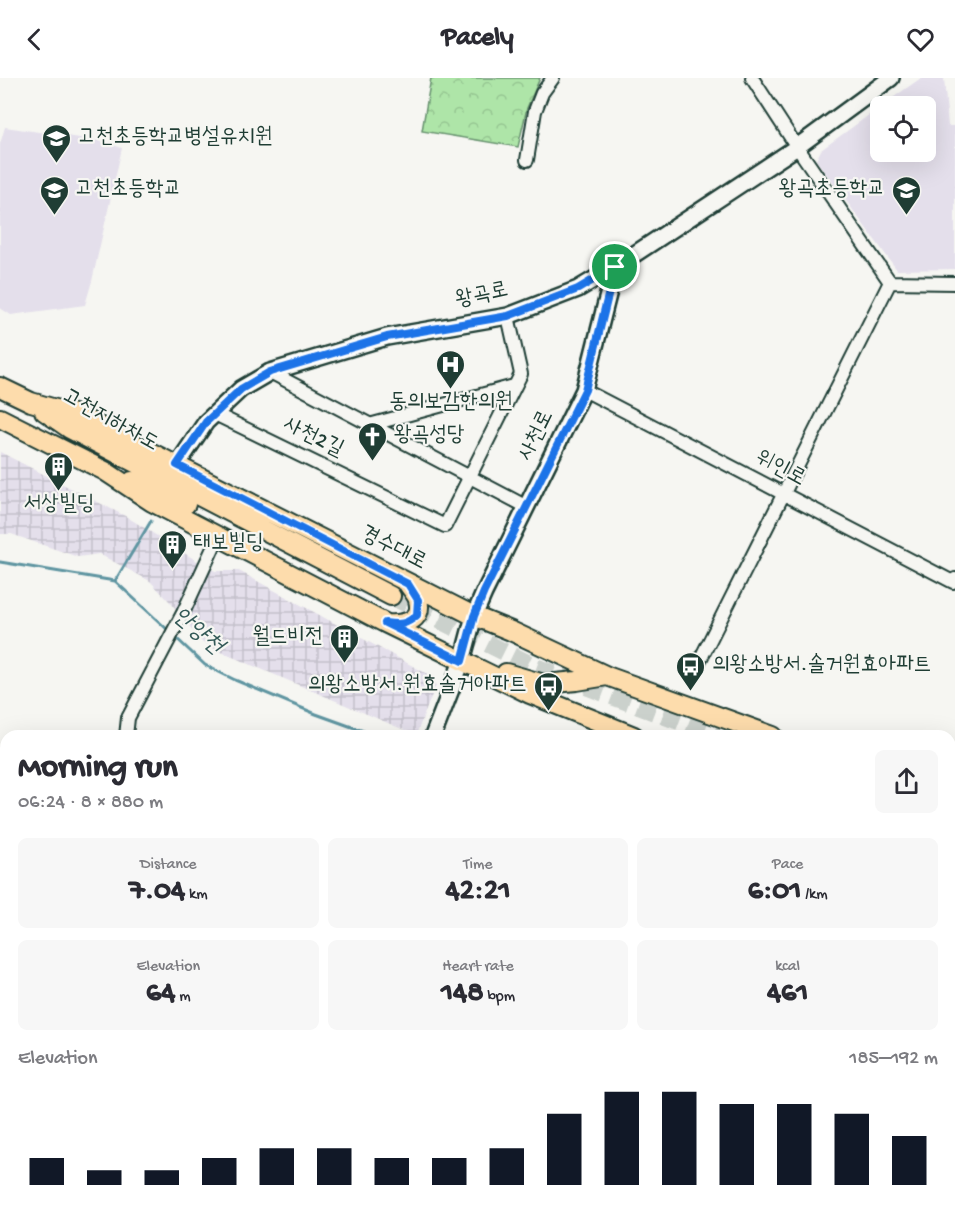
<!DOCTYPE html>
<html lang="en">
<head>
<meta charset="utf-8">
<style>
	:root { --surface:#fff; --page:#f7f7f7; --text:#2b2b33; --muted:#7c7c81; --accent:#111827 }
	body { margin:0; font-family:"Gochi Hand","Poor Story",sans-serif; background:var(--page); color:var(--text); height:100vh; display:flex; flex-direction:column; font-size:22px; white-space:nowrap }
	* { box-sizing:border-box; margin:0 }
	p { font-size:20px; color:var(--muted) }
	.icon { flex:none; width:33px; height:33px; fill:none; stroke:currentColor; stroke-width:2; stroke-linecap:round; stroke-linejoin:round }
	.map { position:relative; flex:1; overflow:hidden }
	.side { position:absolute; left:0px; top:652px; width:956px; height:488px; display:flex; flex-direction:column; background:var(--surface); border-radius:18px 18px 0 0; box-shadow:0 6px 24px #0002 }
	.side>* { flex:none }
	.fabs { position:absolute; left:870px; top:18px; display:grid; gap:12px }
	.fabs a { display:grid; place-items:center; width:66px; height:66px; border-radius:9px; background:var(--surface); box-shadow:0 6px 24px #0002; font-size:30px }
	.pin { position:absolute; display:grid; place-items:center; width:51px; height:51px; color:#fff; margin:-26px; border:3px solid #fff; border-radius:50%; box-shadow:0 2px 6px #0007 }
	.round { display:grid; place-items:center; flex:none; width:63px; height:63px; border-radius:9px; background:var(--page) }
	.head { display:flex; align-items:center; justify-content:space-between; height:102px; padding:0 18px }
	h1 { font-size:33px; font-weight:800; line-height:45px }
	.metrics { display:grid; grid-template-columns:repeat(3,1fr); gap:9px; height:102px; padding:6px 18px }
	.metrics div { display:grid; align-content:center; border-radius:9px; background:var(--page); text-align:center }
	.metrics b { font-size:30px; font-weight:800 }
	.metrics small { font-size:16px; font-weight:400 }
	.metrics p { font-size:16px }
	.chart { height:168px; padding:12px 18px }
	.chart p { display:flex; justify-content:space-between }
	.chart svg { width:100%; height:108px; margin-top:6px; stroke:var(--accent); stroke-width:6 }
	header { display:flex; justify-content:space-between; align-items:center; height:78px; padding:0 18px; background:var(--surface); font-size:27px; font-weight:800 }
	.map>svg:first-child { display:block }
</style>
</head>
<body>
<header><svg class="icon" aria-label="back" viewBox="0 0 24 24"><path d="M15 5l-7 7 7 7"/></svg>Pacely<svg class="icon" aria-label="heart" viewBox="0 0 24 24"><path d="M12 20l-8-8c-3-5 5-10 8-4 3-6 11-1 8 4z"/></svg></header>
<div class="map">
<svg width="955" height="1139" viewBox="0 0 955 1139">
	<defs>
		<pattern id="industrial-grid" width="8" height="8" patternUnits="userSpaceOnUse" patternTransform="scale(1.5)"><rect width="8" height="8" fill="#e4dfeb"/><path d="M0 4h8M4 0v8" fill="none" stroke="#c3c0ca"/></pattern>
		<pattern id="forest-crowns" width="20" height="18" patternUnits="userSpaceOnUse" patternTransform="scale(1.5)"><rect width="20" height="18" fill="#aee5a8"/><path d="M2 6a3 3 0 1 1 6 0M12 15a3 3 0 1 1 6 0" fill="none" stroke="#95c591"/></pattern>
	</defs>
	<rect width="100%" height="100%" fill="#f6f6f2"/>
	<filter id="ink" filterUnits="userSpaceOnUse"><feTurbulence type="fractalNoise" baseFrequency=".0167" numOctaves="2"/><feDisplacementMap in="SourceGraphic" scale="12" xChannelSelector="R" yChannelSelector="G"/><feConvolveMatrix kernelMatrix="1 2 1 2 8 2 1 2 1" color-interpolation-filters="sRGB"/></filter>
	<g filter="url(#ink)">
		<path fill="#e4dfeb" d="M921 0H944L948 48H955V191L897 192 816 82 821 72 880 29V74H926V28H881Z
			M5 49 100 63 122 70 92 203 85 227 11 237 0 230V66Z"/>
		<path fill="url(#industrial-grid)" d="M0 374 127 439 197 483 215 493H239L431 598 436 607 416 657 221 574 201 563 171 525 150 503 99 476 78 479 11 456H0Z"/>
		<path fill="url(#forest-crowns)" stroke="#66916e" stroke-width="1.5" d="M431 0H540L527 30 518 69 422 53Z
			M495 1134H652L664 1139H489Z"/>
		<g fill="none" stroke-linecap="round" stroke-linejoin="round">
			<path stroke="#5e95a1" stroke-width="3" d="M0 484 115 503 169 553
				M115 503 151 443
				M174 558 205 587 235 602 316 636 377 658
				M950 865 955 866"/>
			<path stroke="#cbd1cc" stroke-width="18" stroke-dasharray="18 9" stroke-linecap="butt" d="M391 518 533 588 718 658"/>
			<defs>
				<path id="minor" d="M527 82 535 33 542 15 553 0
					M890 204 955 205
					M270 294 527 429
					M584 312 953 504 955 501
					M215 336 445 448 521 296 508 238
					M369 347 514 308
					M696 590 890 204 797 69 752 0
					M126 658 128 640 183 535 218 459
					M0 900 6 894
					M411 1134 412 1139"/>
				<path id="tertiary" d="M177 387 206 344 241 311 270 294 387 259 508 238 578 211 615 189 797 69 891 0
					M433 658 462 583 474 538 484 515 584 312 615 189
					M0 1086 6 1091
					M99 1134 112 1139
					M277 1139 278 1134"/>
				<path id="primary" d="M0 309 31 324 77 337 474 538 511 553 607 598 773 658
					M44 333 70 351 391 518
					M0 340 105 393 152 424 385 545 530 616 634 658
					M132 403 165 415 186 426
					M387 546C402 547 424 544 418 522 417 517 411 511 408 506
					M506 595 544 606 577 603 607 598
					M950 725 955 728
					M950 754 955 757"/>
				<path id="trunk" d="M950 705 955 704
					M950 773 955 777"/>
			</defs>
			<use href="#minor" stroke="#1f3d34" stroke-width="16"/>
			<use href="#tertiary" stroke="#1f3d34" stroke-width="20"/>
			<use href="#primary" stroke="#1f3d34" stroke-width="22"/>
			<use href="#trunk" stroke="#1f3d34" stroke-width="24"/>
			<use href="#minor" stroke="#f6f6f2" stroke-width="12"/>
			<use href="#tertiary" stroke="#f6f6f2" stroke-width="15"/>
			<use href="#primary" stroke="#fddcac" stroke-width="18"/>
			<use href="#trunk" stroke="#fddcac" stroke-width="20"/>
		</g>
	</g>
	<g fill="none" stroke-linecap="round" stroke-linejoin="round" filter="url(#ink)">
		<defs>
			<path id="route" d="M615 189 585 312 484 514 474 538 462 583 385 545C400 547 406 547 417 537L418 522 408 506 177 387 206 344 241 311 270 294 387 259 508 238 578 211Z"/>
		</defs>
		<use href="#route" stroke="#fff" stroke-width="12"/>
		<use href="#route" stroke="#1a73e8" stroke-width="8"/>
	</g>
	<defs>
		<symbol id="school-pin" viewBox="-11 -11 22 30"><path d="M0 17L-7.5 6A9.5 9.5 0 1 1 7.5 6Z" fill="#1f3d34" stroke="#f6f6f2"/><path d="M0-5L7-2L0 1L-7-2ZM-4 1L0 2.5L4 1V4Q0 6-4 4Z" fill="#fff"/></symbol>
		<symbol id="hospital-pin" viewBox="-11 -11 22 30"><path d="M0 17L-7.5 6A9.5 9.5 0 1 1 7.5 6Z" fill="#1f3d34" stroke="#f6f6f2"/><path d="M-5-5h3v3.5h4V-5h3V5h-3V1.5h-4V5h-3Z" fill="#fff"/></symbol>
		<symbol id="church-pin" viewBox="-11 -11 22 30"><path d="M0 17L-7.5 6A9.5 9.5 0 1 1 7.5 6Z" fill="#1f3d34" stroke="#f6f6f2"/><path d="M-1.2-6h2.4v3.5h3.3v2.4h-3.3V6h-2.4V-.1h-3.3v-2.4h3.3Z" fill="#fff"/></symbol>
		<symbol id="building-pin" viewBox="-11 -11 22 30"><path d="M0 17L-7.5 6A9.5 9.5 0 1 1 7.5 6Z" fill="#1f3d34" stroke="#f6f6f2"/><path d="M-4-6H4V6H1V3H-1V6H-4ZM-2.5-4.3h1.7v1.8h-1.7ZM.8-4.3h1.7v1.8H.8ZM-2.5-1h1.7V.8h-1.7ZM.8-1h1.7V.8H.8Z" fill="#fff"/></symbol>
		<symbol id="bus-pin" viewBox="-11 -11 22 30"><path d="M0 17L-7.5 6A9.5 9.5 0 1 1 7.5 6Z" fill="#1f3d34" stroke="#f6f6f2"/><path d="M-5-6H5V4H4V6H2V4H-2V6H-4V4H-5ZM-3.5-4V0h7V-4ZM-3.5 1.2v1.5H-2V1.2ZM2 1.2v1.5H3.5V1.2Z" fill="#fff"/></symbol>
	</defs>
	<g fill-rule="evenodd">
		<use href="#school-pin" x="40" y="44" width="33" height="45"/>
		<use href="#school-pin" x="38" y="96" width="33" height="45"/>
		<use href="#school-pin" x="890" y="96" width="33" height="45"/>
		<use href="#hospital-pin" x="434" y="270" width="33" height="45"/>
		<use href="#church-pin" x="356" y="342" width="33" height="45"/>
		<use href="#building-pin" x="42" y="372" width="33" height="45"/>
		<use href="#building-pin" x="156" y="450" width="33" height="45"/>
		<use href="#building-pin" x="328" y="544" width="33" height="45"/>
		<use href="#bus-pin" x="674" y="572" width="33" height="45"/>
		<use href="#bus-pin" x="532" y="592" width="33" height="45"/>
	</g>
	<g text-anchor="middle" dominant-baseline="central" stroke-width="4.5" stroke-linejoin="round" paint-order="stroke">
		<g font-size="22" fill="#1f3d34" stroke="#f6f6f2" text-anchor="start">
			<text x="78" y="60">고천초등학교병설유치원</text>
			<text x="75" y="112">고천초등학교</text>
			<text x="885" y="112" text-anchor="end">왕곡초등학교</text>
			<text x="451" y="325" text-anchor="middle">동의보감한의원</text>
			<text x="394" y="358">왕곡성당</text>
			<text x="59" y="427" text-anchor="middle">서상빌딩</text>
			<text x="193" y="466">태보빌딩</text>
			<text x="323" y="560" text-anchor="end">월드비전</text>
			<text x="712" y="588">의왕소방서.솔거원효아파트</text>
			<text x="527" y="608" text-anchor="end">의왕소방서.원효솔거아파트</text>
		</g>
		<g font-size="22" fill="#1f3d34" stroke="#f6f6f2">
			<text transform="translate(482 218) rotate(-12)">왕곡로</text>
			<text transform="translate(110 343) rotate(29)">고천지하차도</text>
			<text transform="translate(537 358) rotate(-64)">사천로</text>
			<text transform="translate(313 360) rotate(26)">사천2길</text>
			<text transform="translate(780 391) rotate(28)">위인로</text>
			<text transform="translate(393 471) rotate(27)">경수대로</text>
		</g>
		<g font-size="24" font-style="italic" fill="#345a58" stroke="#f6f6f2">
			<text transform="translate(197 554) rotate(40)">안양천</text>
		</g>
	</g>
</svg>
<div class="fabs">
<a><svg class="icon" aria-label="locate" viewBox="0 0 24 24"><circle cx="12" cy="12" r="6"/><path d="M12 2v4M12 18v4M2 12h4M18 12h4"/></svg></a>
</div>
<div class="pin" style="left:615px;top:189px;background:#1e9e55"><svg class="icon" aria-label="arrive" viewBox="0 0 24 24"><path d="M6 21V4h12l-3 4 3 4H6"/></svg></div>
<section class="side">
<div class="head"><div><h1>Morning run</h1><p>06:24 · 8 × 880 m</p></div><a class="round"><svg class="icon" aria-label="share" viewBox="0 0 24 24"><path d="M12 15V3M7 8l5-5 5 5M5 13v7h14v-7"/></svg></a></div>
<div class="metrics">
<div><p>Distance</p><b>7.04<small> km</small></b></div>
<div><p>Time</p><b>42:21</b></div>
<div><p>Pace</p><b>6:01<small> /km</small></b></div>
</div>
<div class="metrics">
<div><p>Elevation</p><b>64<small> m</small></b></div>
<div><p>Heart rate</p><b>148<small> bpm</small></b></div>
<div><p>kcal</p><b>461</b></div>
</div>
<div class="chart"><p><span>Elevation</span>185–192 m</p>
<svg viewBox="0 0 160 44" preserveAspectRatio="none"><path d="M5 44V33M15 44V38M25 44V38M35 44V33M45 44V29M55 44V29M65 44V33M75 44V33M85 44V29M95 44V15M105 44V6M115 44V6M125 44V11M135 44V11M145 44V15M155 44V24"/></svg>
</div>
</section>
</div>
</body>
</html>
